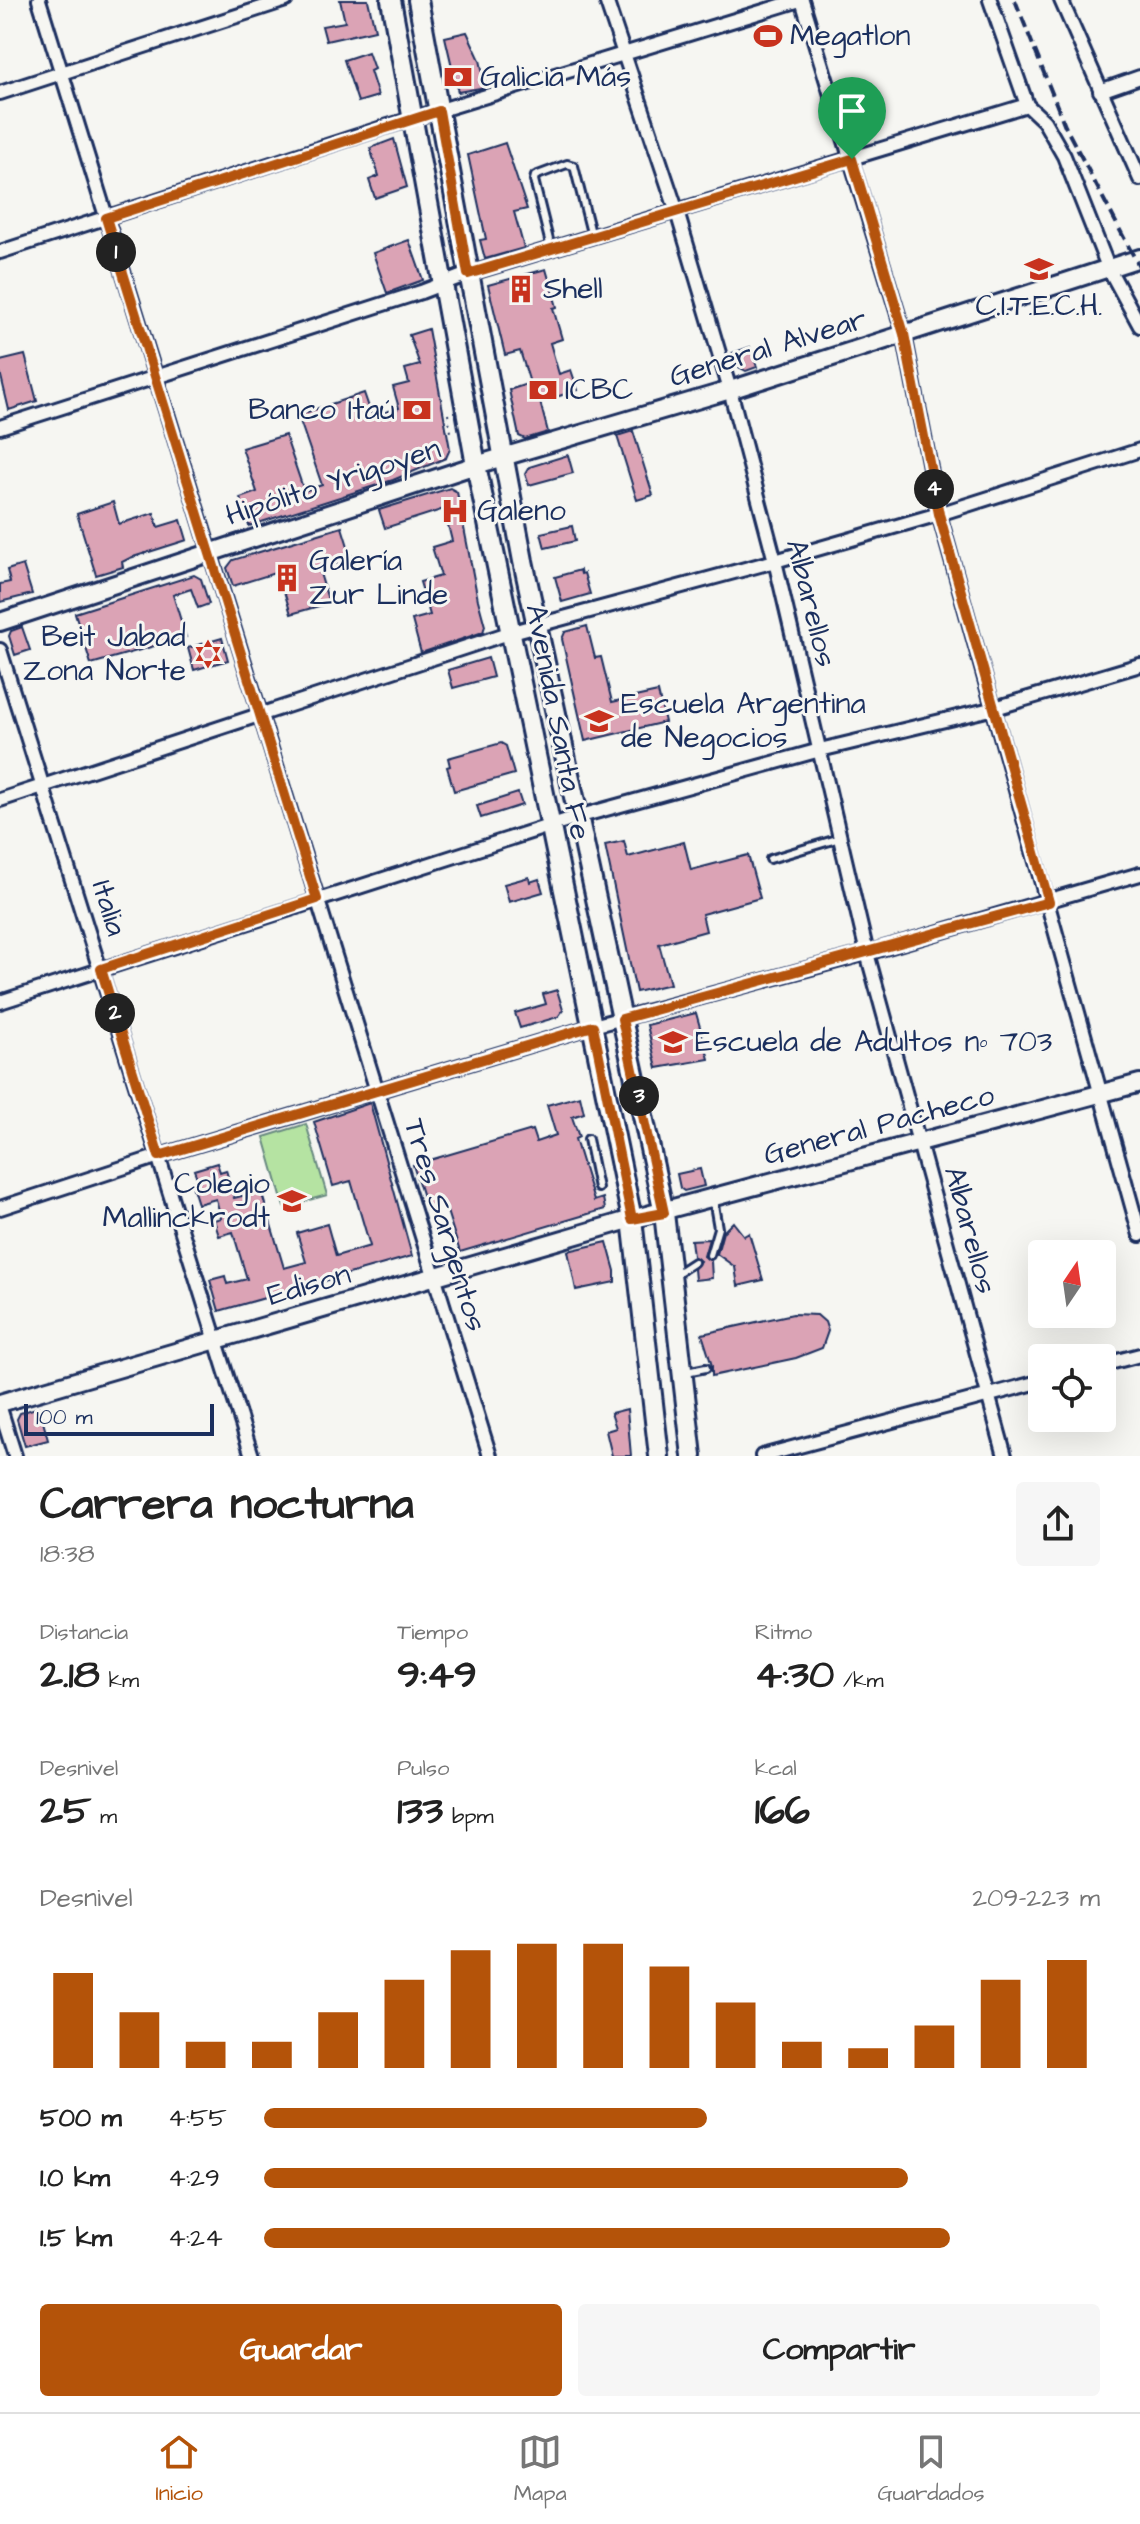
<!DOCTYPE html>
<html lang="es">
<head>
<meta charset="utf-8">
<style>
	:root { --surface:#fff; --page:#f6f6f6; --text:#222; --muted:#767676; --line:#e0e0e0; --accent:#b45309 }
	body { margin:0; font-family:"Architects Daughter",sans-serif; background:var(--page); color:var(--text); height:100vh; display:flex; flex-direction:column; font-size:30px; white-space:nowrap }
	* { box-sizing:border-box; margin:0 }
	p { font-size:26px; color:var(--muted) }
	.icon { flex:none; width:44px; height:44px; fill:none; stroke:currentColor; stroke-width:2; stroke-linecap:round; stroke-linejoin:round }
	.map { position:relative; height:1456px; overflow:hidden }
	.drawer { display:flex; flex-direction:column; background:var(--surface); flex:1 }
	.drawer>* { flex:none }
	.needle { width:52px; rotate:13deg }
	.tools { position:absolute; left:1028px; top:1240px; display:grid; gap:16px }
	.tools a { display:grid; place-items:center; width:88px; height:88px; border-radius:8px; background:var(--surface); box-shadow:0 8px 32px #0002; font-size:40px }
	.scale { position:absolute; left:24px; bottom:20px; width:190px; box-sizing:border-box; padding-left:8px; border:4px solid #1b2f5e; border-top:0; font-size:22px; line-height:28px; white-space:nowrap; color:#1b2f5e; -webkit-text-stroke:6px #f6f6f2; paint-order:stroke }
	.pin { position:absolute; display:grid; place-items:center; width:68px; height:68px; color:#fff; margin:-82px -34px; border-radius:50% 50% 50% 0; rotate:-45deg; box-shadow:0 0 8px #0007 }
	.pin .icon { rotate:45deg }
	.km { position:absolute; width:40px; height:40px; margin:-20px; border-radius:50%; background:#222; color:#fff; font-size:22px; line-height:40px; text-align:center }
	.round { display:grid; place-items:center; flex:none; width:84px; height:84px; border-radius:8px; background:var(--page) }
	.headline { display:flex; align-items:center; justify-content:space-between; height:136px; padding:0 40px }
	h1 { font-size:44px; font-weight:700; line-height:60px }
	.metrics { display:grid; grid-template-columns:repeat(3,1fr); gap:12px; height:136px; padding:8px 40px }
	.metrics div { display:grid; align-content:center }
	.metrics b { font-size:40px; font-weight:700 }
	.metrics small { font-size:22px; font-weight:400 }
	.metrics p { font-size:22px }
	.chart { height:224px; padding:16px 40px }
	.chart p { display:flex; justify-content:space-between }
	.chart svg { width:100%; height:144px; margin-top:8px; stroke:var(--accent); stroke-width:6 }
	.action { display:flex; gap:16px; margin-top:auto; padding:16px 40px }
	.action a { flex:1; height:92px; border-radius:8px; background:var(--accent); color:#fff; font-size:32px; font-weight:700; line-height:92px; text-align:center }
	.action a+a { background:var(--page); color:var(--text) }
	ul { padding:0 40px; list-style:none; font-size:26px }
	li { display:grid; grid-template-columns:128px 96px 1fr; align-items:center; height:60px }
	li i { height:20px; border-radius:10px; background:var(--accent) }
	.dock { display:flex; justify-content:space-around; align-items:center; height:112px; border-top:2px solid var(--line); background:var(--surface); font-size:22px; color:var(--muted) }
	.dock a { display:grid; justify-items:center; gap:4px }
	.dock .active { color:var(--accent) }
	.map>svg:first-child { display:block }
</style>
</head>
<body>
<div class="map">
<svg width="1140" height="1456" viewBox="0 0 1140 1456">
	<rect width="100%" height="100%" fill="#f6f6f2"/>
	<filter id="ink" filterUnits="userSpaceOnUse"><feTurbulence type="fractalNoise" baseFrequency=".0125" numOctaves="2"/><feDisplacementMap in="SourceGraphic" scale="16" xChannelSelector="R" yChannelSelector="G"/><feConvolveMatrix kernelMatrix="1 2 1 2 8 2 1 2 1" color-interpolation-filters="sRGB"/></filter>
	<g filter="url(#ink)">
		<path fill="#b5e3a2" stroke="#688980" stroke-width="2" d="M306 1124 327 1195 284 1207 264 1137Z"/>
		<path fill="#dba3b5" stroke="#1b2f5e" stroke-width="2" d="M340 0H368L375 30 326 41 322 26 345 22Z
			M467 32 480 60 486 87 458 92 445 37Z
			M368 52 374 69 370 71 378 96 358 102 344 60Z
			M394 139 407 187 375 198 369 180 379 176 370 148Z
			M505 143 527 209 514 212 524 248 485 259 480 240 486 239 468 155Z
			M409 240 423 280 387 293 373 253Z
			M546 269 557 307 553 308 562 339 550 343 559 374 571 370 578 390 540 402 548 432 525 439 519 436 509 390 530 383 520 351 505 355 488 285Z
			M428 329 450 449 446 458 393 480 249 526 240 498 257 492 242 448 285 435 304 491 322 485 298 415 364 393 372 416 399 408 393 387 409 383 405 369 420 365 409 335Z
			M750 347 757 367 746 371 737 366 732 353Z
			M25 355 37 401 9 410 0 372V361Z
			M633 431 653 495 637 500 617 436Z
			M568 455 573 473 529 485 525 474 529 467Z
			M450 488 457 492 478 600 485 626 483 632 421 653 412 620 430 615 420 582 441 576 432 547 452 541 444 509 385 528 379 510Z
			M113 502 119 524 154 513 158 527 181 520 187 540 130 558 122 562 123 567 96 575 77 514Z
			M572 526 575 541 545 548 541 533Z
			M342 527 352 559 319 570 329 603 291 614 278 572 233 586 227 568 233 560Z
			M23 565 32 594 0 602V584L10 582 7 570Z
			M580 570 581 574 584 573 590 594 562 602 555 577Z
			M194 575 201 579 209 604 198 608 191 589 173 595 186 637 91 664 75 613Z
			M587 626 595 658 601 657 612 702 658 692 665 722 585 741 562 639 565 632Z
			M22 627 30 650 15 655 9 636 11 631Z
			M222 638 228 660 194 670 188 648Z
			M488 658 493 677 453 688 448 670Z
			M501 743 506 746 514 774 454 791 447 767 450 766 448 758Z
			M518 793 522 805 481 818 477 806Z
			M624 841 628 857 684 842 691 870 748 855 760 898 702 914 706 931 659 944 670 984 636 992 605 845Z
			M529 877 530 882 539 879 543 892 509 902 504 884Z
			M557 990 563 1010 558 1017 520 1028 515 1013 546 1004 543 994Z
			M696 1013 709 1059 657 1068 647 1025Z
			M580 1096 584 1113 572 1117 579 1137 575 1139 594 1201 603 1198 605 1209 460 1252 445 1205 427 1210 413 1165 532 1130 536 1142 556 1135 547 1105Z
			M370 1103 412 1256 219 1311 210 1280 225 1276 227 1284 247 1279 233 1232 219 1236 214 1220 221 1218 216 1199 198 1204 191 1182 198 1180 194 1170 217 1163 220 1172 226 1170 234 1198 261 1191 284 1268 306 1262 297 1233 327 1224 336 1256 370 1246 351 1181 333 1186 314 1122Z
			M700 1169 704 1186 684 1191 680 1188 677 1174Z
			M733 1222 744 1236 749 1233 763 1280 738 1286 735 1267 717 1254 723 1232Z
			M709 1239 704 1256 711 1261 712 1278 695 1280 694 1269 700 1261 693 1256 691 1240Z
			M607 1242 615 1271V1282L576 1290 568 1251Z
			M793 1314 817 1315 825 1322 828 1331 822 1348 796 1358 712 1376V1366L702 1334Z
			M39 1407 48 1440 25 1446 17 1419 20 1413Z
			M627 1409 631 1456H612L606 1431 616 1428 611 1413Z"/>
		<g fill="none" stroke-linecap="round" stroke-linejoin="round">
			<defs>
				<path id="service" d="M551 248 534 180 535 176 567 164 574 166 592 237
					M770 859 840 838
					M588 1139 598 1188
					M710 1255 718 1228 713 1199
					M674 1275 694 1262
					M686 1372 706 1368"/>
				<path id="minor" d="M39 0C186 486 340 970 490 1456
					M606 0 677 212 730 390 775 561 867 953 1005 1456
					M802 0 904 334 939 514 1140 1235
					M990 0 1027 105 1044 121 1064 156 1108 267 1140 326
					M1061 0 1140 179
					M1100 91 1140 77
					M0 93 286 0
					M0 252 385 127 800 0
					M0 427 421 292 468 274 1027 105
					M0 650 252 1456
					M0 800 512 632 775 561 939 514 1140 450
					M0 1002 577 817 820 750 995 708 1140 665
					M0 1208 159 1156 593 1026 867 953 1140 874
					M1102 1365 1140 1355
					M0 1408 15 1456
					M762 1456 1042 1381"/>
				<path id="tertiary" d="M0 622 476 465 730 390 1140 258
					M0 1403 632 1219 1140 1083"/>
				<path id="secondary" d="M391 0 476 465 632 1219 659 1456
					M418 0 523 561 664 1213 692 1456"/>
			</defs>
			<use href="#service" stroke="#1b2f5e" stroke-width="12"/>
			<use href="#minor" stroke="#1b2f5e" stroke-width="18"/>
			<use href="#tertiary" stroke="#1b2f5e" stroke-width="22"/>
			<use href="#secondary" stroke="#1b2f5e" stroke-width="24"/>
			<path stroke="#1b2f5e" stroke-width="2" stroke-dasharray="2 6" stroke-linecap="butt" d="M448 414 451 432"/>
			<use href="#service" stroke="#f6f6f2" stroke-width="6"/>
			<use href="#minor" stroke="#f6f6f2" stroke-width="12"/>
			<use href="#tertiary" stroke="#f6f6f2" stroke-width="16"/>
			<use href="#secondary" stroke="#f6f6f2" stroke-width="18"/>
			<path stroke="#1b2f5e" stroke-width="4" stroke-dasharray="12 6" stroke-linecap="butt" d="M1015 0 1065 126 1140 268"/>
		</g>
	</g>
	<g fill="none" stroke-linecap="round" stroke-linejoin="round" filter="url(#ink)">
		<defs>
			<path id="route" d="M439 111 468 274 852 159 904 334 939 514 1049 902 622 1019 664 1213 632 1219 593 1026 159 1156 101 969 317 899 106 218Z"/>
		</defs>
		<use href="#route" stroke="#fff" stroke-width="16"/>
		<use href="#route" stroke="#b45309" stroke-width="10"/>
	</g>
	<defs>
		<symbol id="stadium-bare" viewBox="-9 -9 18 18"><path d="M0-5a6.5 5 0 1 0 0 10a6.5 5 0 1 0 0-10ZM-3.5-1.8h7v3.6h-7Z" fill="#c8321e" stroke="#f6f6f2" stroke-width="2.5" paint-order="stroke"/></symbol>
		<symbol id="bank-bare" viewBox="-9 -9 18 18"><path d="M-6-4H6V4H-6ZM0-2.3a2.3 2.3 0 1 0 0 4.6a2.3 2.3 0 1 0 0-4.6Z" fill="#c8321e" stroke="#f6f6f2" stroke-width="2.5" paint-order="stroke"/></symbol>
		<symbol id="university-bare" viewBox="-9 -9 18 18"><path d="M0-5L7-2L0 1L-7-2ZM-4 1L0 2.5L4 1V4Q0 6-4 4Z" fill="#c8321e" stroke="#f6f6f2" stroke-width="2.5" paint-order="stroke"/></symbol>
		<symbol id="building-bare" viewBox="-9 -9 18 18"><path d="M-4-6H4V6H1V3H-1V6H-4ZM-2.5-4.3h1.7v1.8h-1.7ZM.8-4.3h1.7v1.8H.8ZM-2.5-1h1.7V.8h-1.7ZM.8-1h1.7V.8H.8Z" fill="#c8321e" stroke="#f6f6f2" stroke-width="2.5" paint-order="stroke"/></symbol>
		<symbol id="hospital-bare" viewBox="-9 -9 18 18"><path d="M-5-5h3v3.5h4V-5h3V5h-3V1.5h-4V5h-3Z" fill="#c8321e" stroke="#f6f6f2" stroke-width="2.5" paint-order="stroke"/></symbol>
		<symbol id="synagogue-bare" viewBox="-9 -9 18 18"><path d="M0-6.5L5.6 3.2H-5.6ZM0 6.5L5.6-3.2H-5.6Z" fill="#c8321e" stroke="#f6f6f2" stroke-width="2.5" paint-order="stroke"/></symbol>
		<symbol id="school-bare" viewBox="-9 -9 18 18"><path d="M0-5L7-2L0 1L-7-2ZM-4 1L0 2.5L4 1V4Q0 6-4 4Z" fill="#c8321e" stroke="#f6f6f2" stroke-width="2.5" paint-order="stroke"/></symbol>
	</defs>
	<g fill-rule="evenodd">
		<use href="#stadium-bare" x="748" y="16" width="40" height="40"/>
		<use href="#bank-bare" x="438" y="57" width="40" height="40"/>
		<use href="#university-bare" x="1019" y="249" width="40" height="40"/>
		<use href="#building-bare" x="501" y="269" width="40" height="40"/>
		<use href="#bank-bare" x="523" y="370" width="40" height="40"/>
		<use href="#bank-bare" x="397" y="390" width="40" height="40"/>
		<use href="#hospital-bare" x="435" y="491" width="40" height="40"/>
		<use href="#building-bare" x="267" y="558" width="40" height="40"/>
		<use href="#synagogue-bare" x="188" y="634" width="40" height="40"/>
		<use href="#university-bare" x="579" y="701" width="40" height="40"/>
		<use href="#school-bare" x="653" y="1022" width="40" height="40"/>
		<use href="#school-bare" x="272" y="1181" width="40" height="40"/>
	</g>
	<g text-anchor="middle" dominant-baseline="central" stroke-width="6" stroke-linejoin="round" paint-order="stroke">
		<g font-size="30" fill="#1b2f5e" stroke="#f6f6f2" text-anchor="start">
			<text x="790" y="36">Megatlon</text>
			<text x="480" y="77">Galicia Más</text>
			<text x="543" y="289">Shell</text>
			<text x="1039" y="306" text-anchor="middle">C.I.T.E.C.H.</text>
			<text x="565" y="390">ICBC</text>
			<text x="395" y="410" text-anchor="end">Banco Itaú</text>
			<text x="477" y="511">Galeno</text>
			<text x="309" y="561">Galería<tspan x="309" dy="34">Zur Linde</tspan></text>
			<text x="186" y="637" text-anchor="end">Beit Jabad<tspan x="186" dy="34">Zona Norte</tspan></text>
			<text x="621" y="704">Escuela Argentina<tspan x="621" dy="34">de Negocios</tspan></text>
			<text x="695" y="1042">Escuela de Adultos nº 703</text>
			<text x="270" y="1184" text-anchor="end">Colegio<tspan x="270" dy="34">Mallinckrodt</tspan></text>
		</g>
		<g font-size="30" fill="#1b2f5e" stroke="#f6f6f2">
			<text transform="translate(768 348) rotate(-17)">General Alvear</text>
			<text transform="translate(333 482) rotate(-18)">Hipólito Yrigoyen</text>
			<text transform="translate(811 603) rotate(76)">Albarellos</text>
			<text transform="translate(558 722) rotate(79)">Avenida Santa Fe</text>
			<text transform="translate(109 908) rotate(73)">Italia</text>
			<text transform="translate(879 1125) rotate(-15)">General Pacheco</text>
			<text transform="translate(445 1225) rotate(73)">Tres Sargentos</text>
			<text transform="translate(970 1230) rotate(75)">Albarellos</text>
			<text transform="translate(309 1285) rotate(-16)">Edison</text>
		</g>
	</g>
</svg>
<div class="tools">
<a><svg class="needle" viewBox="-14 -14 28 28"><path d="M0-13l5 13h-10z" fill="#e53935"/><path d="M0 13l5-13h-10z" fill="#767676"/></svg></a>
<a><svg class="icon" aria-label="locate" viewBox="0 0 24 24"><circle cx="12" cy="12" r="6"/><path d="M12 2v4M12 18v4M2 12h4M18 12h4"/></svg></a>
</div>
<div class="scale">100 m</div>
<div class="pin" style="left:852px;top:159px;background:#1e9e55"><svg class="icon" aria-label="arrive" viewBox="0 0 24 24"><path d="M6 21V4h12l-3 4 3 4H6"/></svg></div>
<b class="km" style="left:116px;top:252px">1</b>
<b class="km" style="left:115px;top:1013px">2</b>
<b class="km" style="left:639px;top:1096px">3</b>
<b class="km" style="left:934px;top:489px">4</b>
</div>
<section class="drawer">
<div class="headline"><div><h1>Carrera nocturna</h1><p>18:38</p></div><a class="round"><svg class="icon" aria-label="share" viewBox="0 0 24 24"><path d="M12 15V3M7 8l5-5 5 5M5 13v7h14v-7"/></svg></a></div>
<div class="metrics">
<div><p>Distancia</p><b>2.18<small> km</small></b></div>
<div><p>Tiempo</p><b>9:49</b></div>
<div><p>Ritmo</p><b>4:30<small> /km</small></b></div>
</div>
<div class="metrics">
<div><p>Desnivel</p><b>25<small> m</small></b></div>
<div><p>Pulso</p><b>133<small> bpm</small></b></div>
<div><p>kcal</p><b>166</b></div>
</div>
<div class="chart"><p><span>Desnivel</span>209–223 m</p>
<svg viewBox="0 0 160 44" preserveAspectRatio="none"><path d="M5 44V15M15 44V27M25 44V36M35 44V36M45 44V27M55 44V17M65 44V8M75 44V6M85 44V6M95 44V13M105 44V24M115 44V36M125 44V38M135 44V31M145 44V17M155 44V11"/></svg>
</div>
<ul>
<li><b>500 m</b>4:55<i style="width:53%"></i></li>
<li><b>1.0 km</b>4:29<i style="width:77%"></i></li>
<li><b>1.5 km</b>4:24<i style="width:82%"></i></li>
</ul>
<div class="action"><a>Guardar</a><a>Compartir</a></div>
</section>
<nav class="dock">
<a class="active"><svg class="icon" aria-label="home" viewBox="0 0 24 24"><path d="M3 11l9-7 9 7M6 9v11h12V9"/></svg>Inicio</a>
<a><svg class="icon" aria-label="map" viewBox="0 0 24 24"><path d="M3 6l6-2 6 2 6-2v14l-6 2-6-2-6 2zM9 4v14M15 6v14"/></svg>Mapa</a>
<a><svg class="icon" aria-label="saved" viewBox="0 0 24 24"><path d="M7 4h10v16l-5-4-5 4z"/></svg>Guardados</a>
</nav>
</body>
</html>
